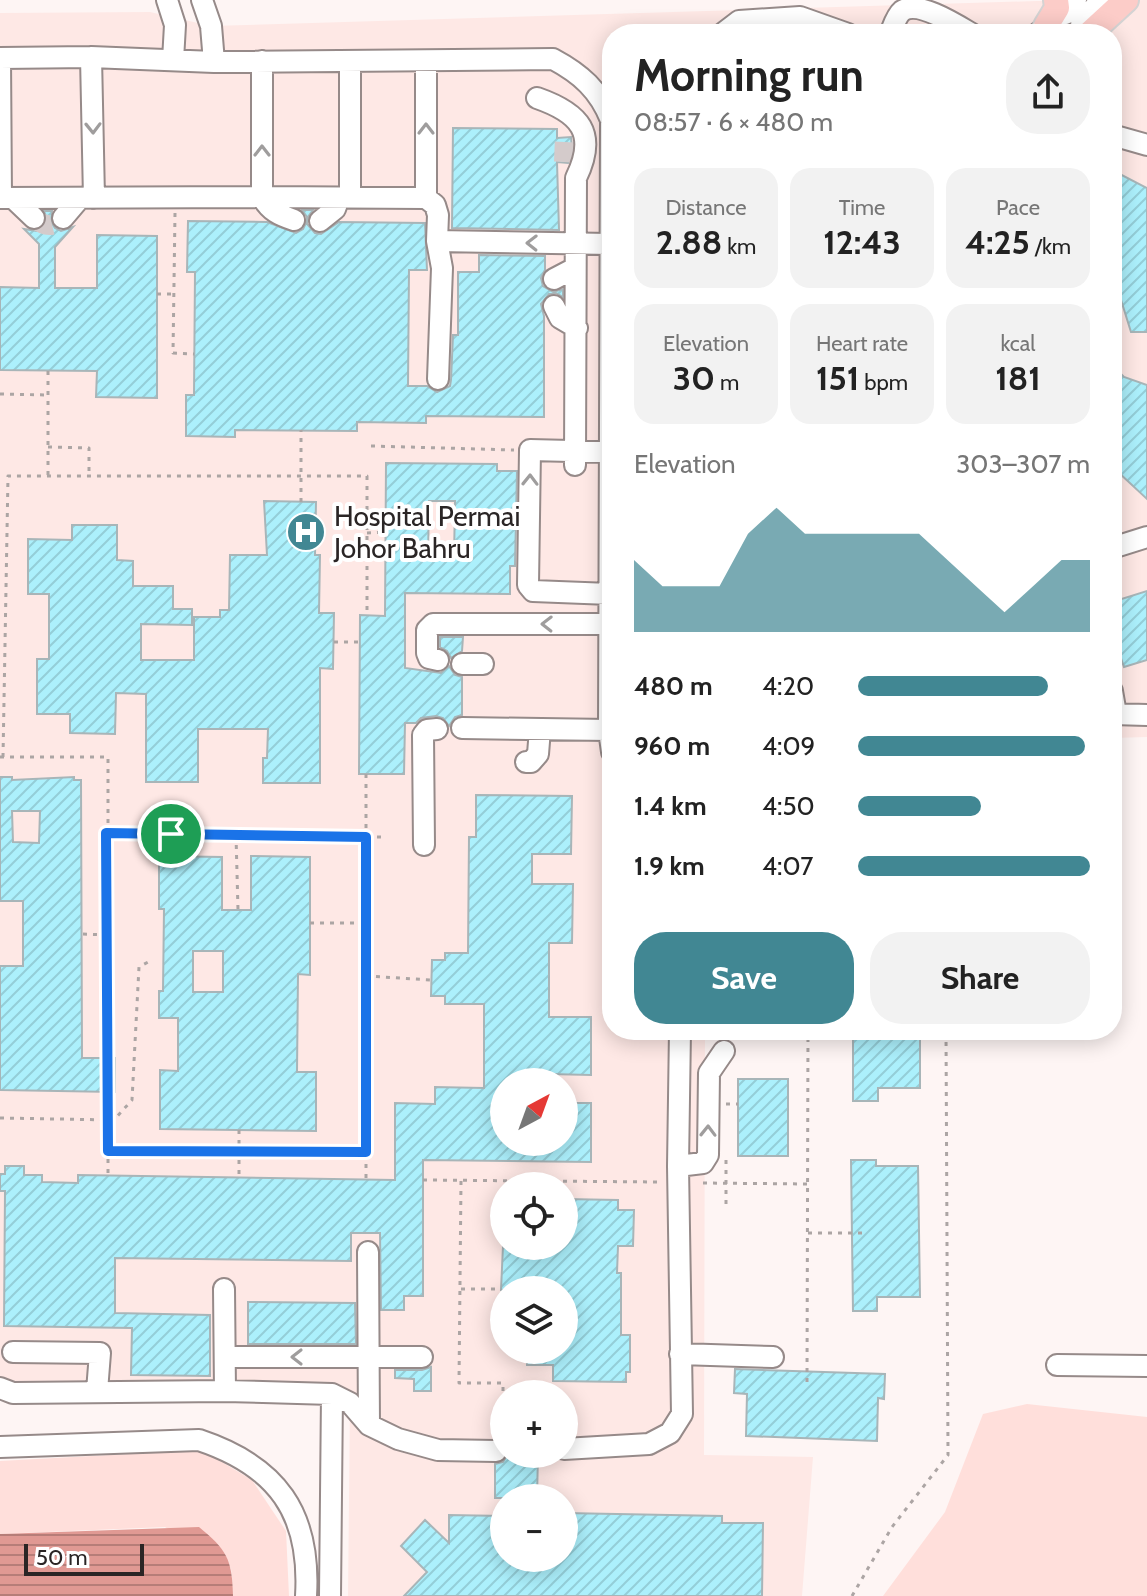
<!DOCTYPE html>
<html lang="en">
<head>
<meta charset="utf-8">
<style>
	:root { --surface:#fff; --page:#f2f2f2; --text:#222; --muted:#767676; --accent:#418793 }
	body { margin:0; font-family:Cabin,sans-serif; background:var(--page); color:var(--text); height:100vh; display:flex; flex-direction:column; font-size:30px; white-space:nowrap }
	* { box-sizing:border-box; margin:0 }
	p { font-size:26px; color:var(--muted) }
	.icon { flex:none; width:44px; height:44px; fill:none; stroke:currentColor; stroke-width:2; stroke-linecap:round; stroke-linejoin:round }
	.map { position:relative; flex:1; overflow:hidden }
	.details { position:absolute; left:602px; top:24px; width:520px; height:1016px; display:flex; flex-direction:column; background:var(--surface); border-radius:32px; box-shadow:0 4px 20px #0003 }
	.details>* { flex:none }
	.needle { width:52px; rotate:41deg }
	.buttons { position:absolute; left:490px; top:1068px; display:grid; gap:16px }
	.buttons a { display:grid; place-items:center; width:88px; height:88px; border-radius:50%; background:var(--surface); box-shadow:0 4px 20px #0003; font-size:40px }
	.scale { position:absolute; left:24px; bottom:20px; width:120px; box-sizing:border-box; padding-left:8px; border:4px solid #2a2525; border-top:0; font-size:22px; line-height:28px; white-space:nowrap; color:#2a2525; -webkit-text-stroke:6px #fff; paint-order:stroke }
	.pin { position:absolute; display:grid; place-items:center; width:68px; height:68px; color:#fff; margin:-34px; border:4px solid #fff; border-radius:50%; box-shadow:0 2px 8px #0007 }
	.round { display:grid; place-items:center; flex:none; width:84px; height:84px; border-radius:32px; background:var(--page) }
	.headline { display:flex; align-items:center; justify-content:space-between; height:136px; padding:0 32px }
	h1 { font-size:44px; font-weight:700; line-height:60px }
	.figures { display:grid; grid-template-columns:repeat(3,1fr); gap:12px; height:136px; padding:8px 32px }
	.figures div { display:grid; align-content:center; border-radius:20px; background:var(--page); text-align:center }
	.figures b { font-size:34px; font-weight:700 }
	.figures small { font-size:22px; font-weight:400 }
	.figures p { font-size:22px }
	.chart { height:224px; padding:16px 32px }
	.chart p { display:flex; justify-content:space-between }
	.chart svg { width:100%; height:144px; margin-top:8px; fill:var(--accent); opacity:.7 }
	.action { display:flex; gap:16px; margin-top:auto; padding:16px 32px }
	.action a { flex:1; height:92px; border-radius:32px; background:var(--accent); color:#fff; font-size:32px; font-weight:700; line-height:92px; text-align:center }
	.action a+a { background:var(--page); color:var(--text) }
	ul { padding:0 32px; list-style:none; font-size:26px }
	li { display:grid; grid-template-columns:128px 96px 1fr; align-items:center; height:60px }
	li i { height:20px; border-radius:10px; background:var(--accent) }
	.map>svg:first-child { display:block }
</style>
</head>
<body>
<div class="map">
<svg width="1147" height="1596" viewBox="0 0 1147 1596">
	<defs>
		<pattern id="water-rules" width="6" height="5" patternUnits="userSpaceOnUse" patternTransform="scale(2)"><rect width="6" height="5" fill="#e09993"/><path d="M0 2.5h6" fill="none" stroke="#b67d78"/></pattern>
		<pattern id="building-hatch" width="6" height="6" patternUnits="userSpaceOnUse" patternTransform="scale(2)"><rect width="6" height="6" fill="#acf0fc"/><path d="M-1 1l2-2M0 6l6-6M5 7l2-2" fill="none" stroke="#94ced8"/></pattern>
	</defs>
	<rect width="100%" height="100%" fill="#fef5f4"/>
	<path fill="#fee8e5" fill-rule="evenodd" d="M1147 0V737L1112 738V34H612V1030H705L704 1455 813 1457 802 1596H348L350 1403 55 1394 0 1379V13L150 12 211 26 1037 1ZM504 1082H564V1142H504ZM504 1186H564V1246H504ZM504 1290H564V1350H504ZM504 1394H564V1454H504ZM504 1498H564V1558H504Z"/>
	<path fill="#ffdfdb" d="M1027 1404 1147 1417V1596H883L945 1512 983 1414Z
		M202 1450 252 1480 286 1531 289 1596H233L231 1568 165 1527 0 1534V1461Z"/>
	<path fill="url(#water-rules)" d="M199 1527C227 1550 232 1559 233 1596H0V1534Z"/>
	<path fill="url(#building-hatch)" stroke="#a8b5b8" stroke-width="2" fill-rule="evenodd" d="M453 128 557 129V138L571 137 572 148 568 163 557 162 559 230 452 228Z
		M1112 170 1147 188V332H1131L1121 300 1112 289Z
		M302 210H313L308 217 307 224 315 233 321 234 339 222 425 223 427 270H409L408 386H427L437 392 450 386 451 380 453 335H458V272H479V255L545 256V270L541 278 543 286 553 292 563 289V297L556 293 549 294 541 304 544 316V417L426 416V423L357 422V431L235 430V437L186 436V395H194L195 272H187L188 221 267 222 296 233 303 229 306 223 307 217Z
		M44 211H52L51 222 55 228 61 231 73 227 55 247V288H97V235L157 236V398L96 397 97 371 0 370V287L39 288V244L24 229 37 231 43 227 47 220Z
		M1112 365 1124 377 1147 385V499L1118 472 1112 474Z
		M386 463 497 464V471H517L515 566H510V594L405 593V668L441 673 449 666 455 675 462 677V715L455 717 449 726 443 718 436 716 421 718 416 723H405L404 774H359L360 615 385 616ZM429 501H455L454 558 428 557Z
		M264 501 316 502 315 555H320L319 613H334L333 669 320 668V783H263V758H267L268 729H198V782H146V694L116 693 115 734 70 733V714H37V659H49V594H28V539L72 540V525H117V560L133 561V586H173V609H192V625L141 624V660H194V617H220V610H229L230 555H267Z
		M1147 591V660L1124 667 1112 632V602Z
		M440 637H463L462 651 451 658 447 651 440 647Z
		M0 777H12V780L74 777V780H81L82 1058H115V1092L0 1090V966H23V901H0ZM12 811H40L39 843 13 842Z
		M476 795 572 796 571 854H532V884H573L572 943H549V1017H591V1075L549 1074V1082H504V1142H564V1103H591V1162L423 1160V1296H404V1310H381L380 1233H351V1261L115 1258V1313L210 1315V1376L131 1375 132 1328 4 1326 5 1191H0V1174H5V1166H24V1175H42V1182L78 1183V1175L395 1180V1103L435 1104V1087L484 1088V1004H445V996H431L432 960H445V953H468L469 837H476Z
		M159 856 222 857V910H251V856L310 857V975L298 974 297 1072H316V1131L160 1129V1070L178 1071V1018H159V991H163L164 909H159ZM193 951H223V992H193Z
		M863 1030 920 1032V1088H878V1101H853V1037H863Z
		M738 1079H788V1156H738Z
		M851 1160H876V1166H918L920 1297H877V1311H853Z
		M564 1199 618 1200V1210H634L633 1246H618L617 1273H621V1335H630V1372H626V1382L553 1381V1365H527V1350H564V1290H501L503 1246H564Z
		M248 1302 355 1303 356 1344H248Z
		M431 1367V1391H414V1379L395 1378V1370H422Z
		M735 1369 885 1374 884 1399 878 1398 877 1441 746 1436 747 1394 734 1393Z
		M508 1454H538L537 1498H495V1464L503 1462Z
		M564 1513 722 1516V1523H763L762 1596H404L427 1572 401 1546 425 1520 449 1543V1515L504 1516V1558H564Z"/>
	<g fill="none" stroke-linecap="round" stroke-linejoin="round">
		<path stroke="#d4cbcb" stroke-width="20" stroke-dasharray="20 10" stroke-linecap="butt" d="M564 162 565 137
			M34 218C45 227 52 228 63 218"/>
		<defs>
			<path id="minor" d="M167 0 175 25 173 60
				M202 0 211 26 214 62
				M1081 25 1100 0
				M722 34 739 21 800 17 848 34
				M890 34C893 27 896 16 902 11 918 0 957 25 972 34
				M1037 34 1060 15 1066 14 1076 0
				M91 57 94 198
				M0 58 91 57 214 62 553 59C581 74 599 90 611 120L609 730 612 752
				M0 58 1 198
				M262 61V197L426 198 435 205 438 215 437 241 442 268 438 379
				M350 61V197
				M537 98C580 113 598 133 576 178L575 465
				M1112 135 1147 145
				M0 198 262 197C270 211 279 215 294 220
				M13 198 34 218
				M426 198V61
				M63 218 80 198
				M320 221 335 209 339 198
				M437 241 610 244
				M554 279 575 268
				M554 306 560 318 577 328
				M1112 548 1147 537
				M610 594 533 591 528 585 530 450 612 452
				M438 660 429 658 427 653V630L433 624H610
				M462 664H483
				M1112 691 1116 714
				M1112 714 1147 715
				M462 728 609 730
				M526 762H531L538 754 540 729
				M424 845 423 735 427 730 437 729
				M678 1166 703 1163 708 1155 709 1073 724 1051
				M368 1252 369 1425
				M224 1289 225 1391
				M13 1352 100 1353 97 1391
				M680 1354 773 1357
				M225 1357H422
				M1057 1365 1147 1366
				M0 1388 13 1393 225 1391 332 1394 350 1403 369 1425 398 1439 438 1450 496 1451
				M0 1447 199 1440C277 1466 311 1513 306 1596
				M564 1449 649 1444 670 1433 682 1414 678 1166 680 1030
				M330 1596 332 1394"/>
			<path id="major" d="M1046 26 1057 8 1056 0
				M1089 34 1126 0"/>
		</defs>
		<use href="#minor" stroke="#968a89" stroke-width="24"/>
		<use href="#major" stroke="#d4d3d3" stroke-width="28"/>
		<path stroke="#aca5a4" stroke-width="3" stroke-dasharray="4 6" stroke-linecap="butt" d="M175 213 173 353 194 354
			M157 294H174
			M0 394 48 395
			M371 446 514 450
			M48 447 89 448V475
			M48 475V370
			M301 502V430
			M367 533 385 532
			M334 642H359
			M0 757H108V1176
			M3 757 8 476H367V615
			M366 774V1179
			M107 833 383 837
			M236 835 238 910
			M310 923H366
			M83 934 107 935
			M366 976 431 980
			M726 1104H738
			M0 1118 114 1120 132 1100 139 967 150 961
			M239 1130V1178
			M108 1151 366 1152
			M726 1160V1204
			M423 1180 659 1182
			M461 1181 459 1383H503V1405
			M703 1183 808 1184
			M808 1233H862
			M461 1289H501
			M807 1382 808 1030
			M852 1596 892 1527 948 1455 946 1030"/>
		<use href="#minor" stroke="#fff" stroke-width="20"/>
		<use href="#major" stroke="#fcccc8" stroke-width="24"/>
	</g>
	<defs><path id="oneway-chevron" d="M-2-3.5L2.5 0L-2 3.5" fill="none" stroke-width="1.6" stroke-linecap="round" stroke-linejoin="round" transform="scale(2)"/></defs>
	<g stroke="#9f9d9d">
		<use href="#oneway-chevron" transform="translate(93 128) rotate(89)"/>
		<use href="#oneway-chevron" transform="translate(426 129) rotate(-90)"/>
		<use href="#oneway-chevron" transform="translate(262 151) rotate(-90)"/>
		<use href="#oneway-chevron" transform="translate(532 243) rotate(-179)"/>
		<use href="#oneway-chevron" transform="translate(530 480) rotate(-89)"/>
		<use href="#oneway-chevron" transform="translate(547 624) rotate(-179)"/>
		<use href="#oneway-chevron" transform="translate(708 1131) rotate(-89)"/>
		<use href="#oneway-chevron" transform="translate(297 1357) rotate(180)"/>
	</g>
	<g fill="none" stroke-linecap="round" stroke-linejoin="round">
		<defs>
			<path id="route" d="M106 833 366 837V1152L108 1151Z"/>
		</defs>
		<use href="#route" stroke="#fff" stroke-width="16"/>
		<use href="#route" stroke="#1a73e8" stroke-width="10"/>
	</g>
	<defs>
		<symbol id="hospital-disc" viewBox="-11 -11 22 22"><circle r="9.5" fill="#418793" stroke="#fff"/><path d="M-5-5h3v3.5h4V-5h3V5h-3V1.5h-4V5h-3Z" fill="#fff"/></symbol>
	</defs>
	<g fill-rule="evenodd">
		<use href="#hospital-disc" x="284" y="510" width="44" height="44"/>
	</g>
	<g text-anchor="middle" dominant-baseline="central" stroke-width="8" stroke-linejoin="round" paint-order="stroke">
		<g font-size="28" fill="#2a2525" stroke="#fff" text-anchor="start">
			<text x="334" y="516">Hospital Permai<tspan x="334" dy="32">Johor Bahru</tspan></text>
		</g>
	</g>
</svg>
<div class="buttons">
<a><svg class="needle" viewBox="-14 -14 28 28"><path d="M0-13l5 13h-10z" fill="#e53935"/><path d="M0 13l5-13h-10z" fill="#767676"/></svg></a>
<a><svg class="icon" aria-label="locate" viewBox="0 0 24 24"><circle cx="12" cy="12" r="6"/><path d="M12 2v4M12 18v4M2 12h4M18 12h4"/></svg></a>
<a><svg class="icon" aria-label="layers" viewBox="0 0 24 24"><path d="M12 4l9 5-9 5-9-5zM3 14l9 5 9-5"/></svg></a>
<a>+</a>
<a>−</a>
</div>
<div class="scale">50 m</div>
<div class="pin" style="left:171px;top:834px;background:#1e9e55"><svg class="icon" aria-label="arrive" viewBox="0 0 24 24"><path d="M6 21V4h12l-3 4 3 4H6"/></svg></div>
<section class="details">
<div class="headline"><div><h1>Morning run</h1><p>08:57 · 6 × 480 m</p></div><a class="round"><svg class="icon" aria-label="share" viewBox="0 0 24 24"><path d="M12 15V3M7 8l5-5 5 5M5 13v7h14v-7"/></svg></a></div>
<div class="figures">
<div><p>Distance</p><b>2.88<small> km</small></b></div>
<div><p>Time</p><b>12:43</b></div>
<div><p>Pace</p><b>4:25<small> /km</small></b></div>
</div>
<div class="figures">
<div><p>Elevation</p><b>30<small> m</small></b></div>
<div><p>Heart rate</p><b>151<small> bpm</small></b></div>
<div><p>kcal</p><b>181</b></div>
</div>
<div class="chart"><p><span>Elevation</span>303–307 m</p>
<svg viewBox="0 0 160 44" preserveAspectRatio="none"><path d="M0 44V22L10 30L20 30L30 30L40 14L50 6L60 14L70 14L80 14L90 14L100 14L110 22L120 30L130 38L140 30L150 22L160 22V44z"/></svg>
</div>
<ul>
<li><b>480 m</b>4:20<i style="width:82%"></i></li>
<li><b>960 m</b>4:09<i style="width:98%"></i></li>
<li><b>1.4 km</b>4:50<i style="width:53%"></i></li>
<li><b>1.9 km</b>4:07<i style="width:100%"></i></li>
</ul>
<div class="action"><a>Save</a><a>Share</a></div>
</section>
</div>
</body>
</html>
